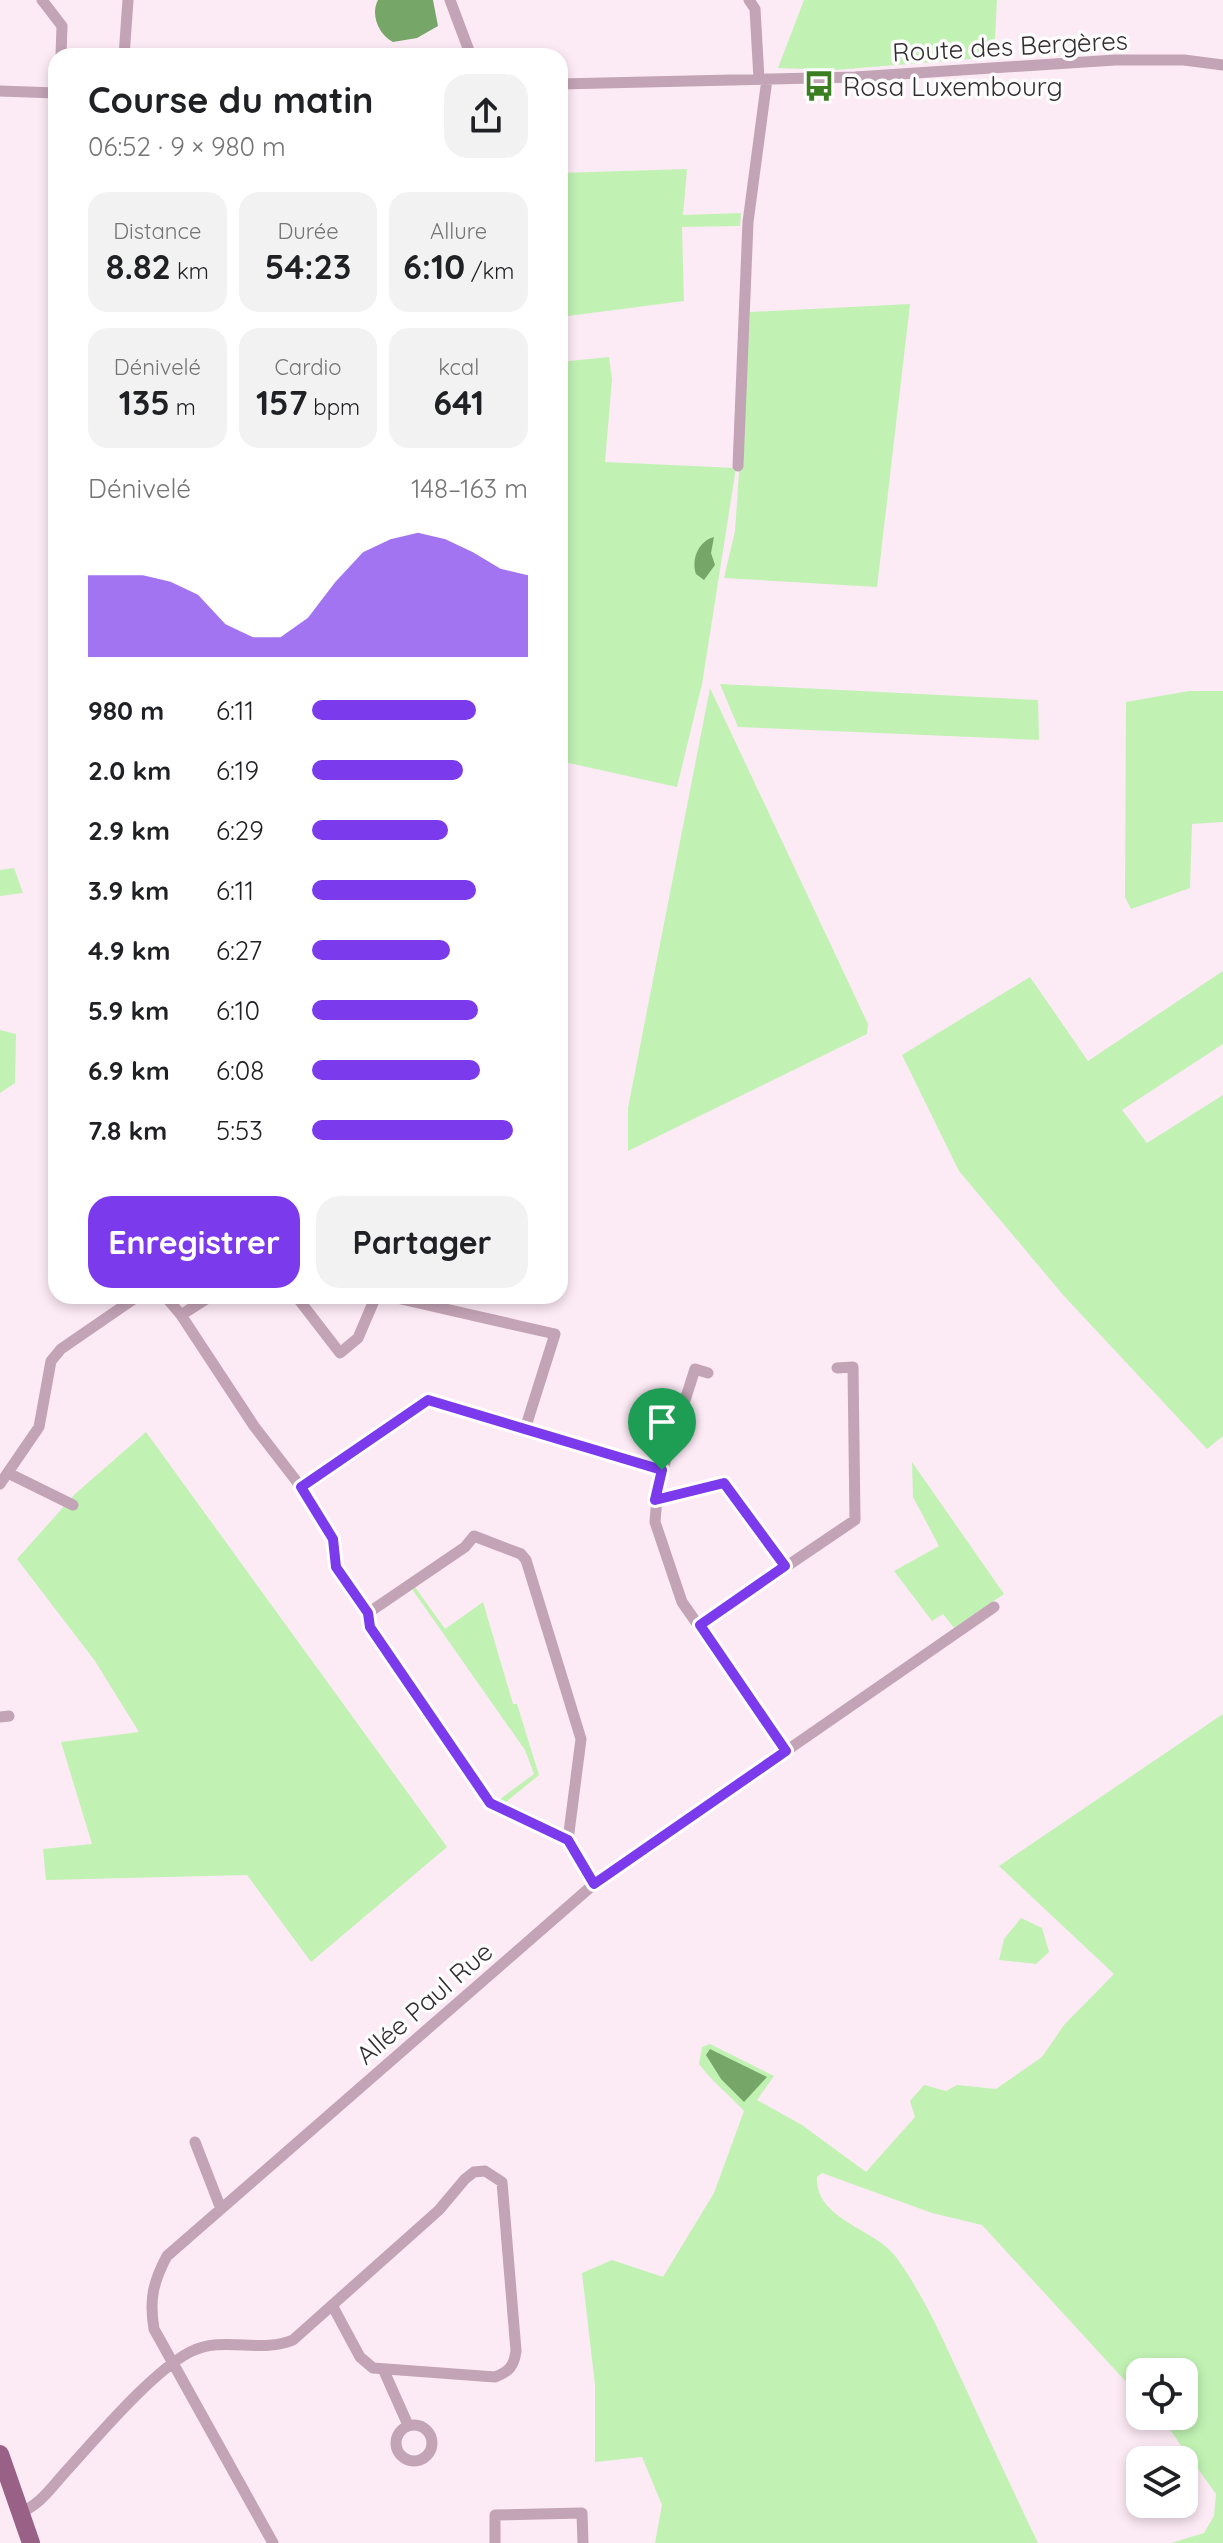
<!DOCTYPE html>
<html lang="fr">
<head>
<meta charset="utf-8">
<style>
	:root { --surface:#fff; --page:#f2f2f2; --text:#202124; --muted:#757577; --accent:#7c3aed }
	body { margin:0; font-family:Quicksand,sans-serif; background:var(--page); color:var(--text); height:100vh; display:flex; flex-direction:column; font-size:30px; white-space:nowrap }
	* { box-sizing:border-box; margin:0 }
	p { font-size:26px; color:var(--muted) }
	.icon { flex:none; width:44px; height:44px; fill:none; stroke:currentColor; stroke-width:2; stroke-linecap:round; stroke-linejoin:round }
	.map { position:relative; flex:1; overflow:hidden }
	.side { position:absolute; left:48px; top:48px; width:520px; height:1256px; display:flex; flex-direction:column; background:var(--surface); border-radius:24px; box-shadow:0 4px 12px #0003 }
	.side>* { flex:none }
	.buttons { position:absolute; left:1126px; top:2358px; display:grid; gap:16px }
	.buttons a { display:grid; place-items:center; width:72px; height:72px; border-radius:16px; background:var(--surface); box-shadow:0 4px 12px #0003; font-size:40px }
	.pin { position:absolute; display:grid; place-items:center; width:68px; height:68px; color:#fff; margin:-82px -34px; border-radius:50% 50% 50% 0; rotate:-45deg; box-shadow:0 0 8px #0007 }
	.pin .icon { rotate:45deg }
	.round { display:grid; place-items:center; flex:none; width:84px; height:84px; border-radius:24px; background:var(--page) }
	.head { display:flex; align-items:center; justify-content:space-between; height:136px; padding:0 40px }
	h1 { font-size:36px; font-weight:800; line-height:60px }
	.stats { display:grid; grid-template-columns:repeat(3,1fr); gap:12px; height:136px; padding:8px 40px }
	.stats div { display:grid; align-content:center; border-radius:20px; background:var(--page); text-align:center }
	.stats b { font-size:34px; font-weight:800 }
	.stats small { font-size:22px; font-weight:400 }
	.stats p { font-size:22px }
	.chart { height:224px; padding:16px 40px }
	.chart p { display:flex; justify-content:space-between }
	.chart svg { width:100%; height:144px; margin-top:8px; fill:var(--accent); opacity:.7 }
	.primary-button { display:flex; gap:16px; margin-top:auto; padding:16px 40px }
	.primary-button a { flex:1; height:92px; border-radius:24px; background:var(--accent); color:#fff; font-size:32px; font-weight:800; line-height:92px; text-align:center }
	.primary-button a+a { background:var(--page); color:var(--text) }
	ul { padding:0 40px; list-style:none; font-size:26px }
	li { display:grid; grid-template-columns:128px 96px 1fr; align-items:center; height:60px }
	li i { height:20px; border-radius:10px; background:var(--accent) }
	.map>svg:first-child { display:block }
</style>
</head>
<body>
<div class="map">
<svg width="1223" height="2543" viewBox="0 0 1223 2543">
	<rect width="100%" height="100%" fill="#fceaf5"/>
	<path fill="#c1f2b3" d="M804 0H997L994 57 835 70 778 68Z
		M687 169 683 215 741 213 740 226 682 227 684 301 560 317V173Z
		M910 304 877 587 724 578 735 531 750 312Z
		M609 357 612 379 605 462 736 468 702 684 677 787 560 761V362Z
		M720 684 1038 700 1039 740 738 727Z
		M710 688 868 1024 867 1034 628 1151V1108Z
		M1189 691H1223V822L1192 824 1190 888 1131 909 1125 897 1126 702Z
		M14 868 23 893 0 896V870Z
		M1223 971V1044L1122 1110 1147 1143 1223 1095V1436L1207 1449 1064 1296 959 1171 902 1055 1030 977 1088 1061Z
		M0 1030 16 1034 15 1083 0 1093Z
		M146 1432 447 1847 311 1962 247 1875 46 1880 43 1849 92 1844 61 1742 139 1732 95 1661 17 1559 75 1494Z
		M912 1462 1004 1594 954 1628 943 1614 932 1621 894 1571 939 1546 913 1497Z
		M415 1587 445 1629 483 1602 513 1704H517L539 1775 506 1802 500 1799 534 1774 525 1750 412 1589Z
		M1223 1714V2543H1171L1204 2533 1214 2516 1216 2494 1160 2416H1184V2372H1140V2397L982 2225 932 2213 822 2173 817 2177C815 2220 876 2229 896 2257 925 2297 944 2342 965 2387 989 2439 1013 2491 1038 2543H655L662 2505 642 2457 595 2462V2385L582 2273 612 2260 663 2277 714 2193 744 2111C729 2094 713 2083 699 2064L702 2047 710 2044 774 2076 757 2100 802 2125 866 2172 915 2117 910 2101 924 2085 946 2091 957 2085 996 2089 1042 2057 1064 2025 1114 1974 999 1866Z
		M1021 1918 1042 1928 1049 1952 1036 1964 999 1960 1004 1939Z"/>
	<path fill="#76a768" d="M378 0H433L438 26 417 38 393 42C379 35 370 15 378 0Z
		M714 537 711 553 715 565 704 580 696 574C691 560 698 541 714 537Z
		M710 2049 767 2077 744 2102 721 2079 706 2055Z"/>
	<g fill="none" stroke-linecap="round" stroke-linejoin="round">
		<path stroke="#c3a3b6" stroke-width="11" d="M42 0 62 26 61 56
			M450 0 471 56
			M749 0 755 9 759 79
			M124 56 128 0
			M560 84 855 77 1115 60H1184L1223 65
			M0 91 56 93
			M738 466 748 222 767 79
			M165 1296 181 1315 254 1426 301 1487 333 1539 336 1567 368 1613 370 1627 490 1803 568 1840 594 1884
			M296 1296 340 1353 358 1338 376 1296
			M388 1296 555 1334 525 1429
			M181 1315 211 1296
			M708 1373 695 1369 658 1484 655 1522 682 1602 786 1751
			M8 1473 73 1505
			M0 1484 39 1427 51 1361 61 1349 138 1296
			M301 1487 428 1400 662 1470
			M655 1500 724 1483 785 1566
			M368 1613 465 1547 474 1536 521 1554 526 1560 581 1739 568 1840
			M700 1625 855 1520 853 1367 837 1368
			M0 1717 9 1716
			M195 2142 221 2209
			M384 2371 408 2425
			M396 2443a18 18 0 1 1 36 0a18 18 0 1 1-36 0Z
			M19 2513C41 2505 53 2485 69 2468 99 2435 152 2372 190 2352 223 2335 260 2354 293 2340L439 2210 465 2179 474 2172 485 2171 502 2182 516 2351C514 2366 509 2372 495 2377L373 2368 360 2357 332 2305
			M273 2543 154 2329C149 2300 153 2282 167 2256L594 1884 994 1607
			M495 2543V2515L582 2513 583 2543"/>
		<path stroke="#9a6186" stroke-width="18" d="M0 2454 31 2543"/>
	</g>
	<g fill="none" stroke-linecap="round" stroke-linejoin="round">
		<defs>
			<path id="route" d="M428 1400 662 1470 655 1500 724 1483 785 1566 700 1625 786 1751 594 1884 568 1840 490 1803 370 1627 368 1613 336 1567 333 1539 301 1487Z"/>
		</defs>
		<use href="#route" stroke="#fff" stroke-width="16"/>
		<use href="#route" stroke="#7c3aed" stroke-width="10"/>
	</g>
	<defs>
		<symbol id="bus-bare" viewBox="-9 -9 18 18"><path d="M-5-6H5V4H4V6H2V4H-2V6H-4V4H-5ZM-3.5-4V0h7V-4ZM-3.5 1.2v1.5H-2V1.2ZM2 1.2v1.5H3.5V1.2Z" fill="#3a7e21" stroke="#fdfdfd" stroke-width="2.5" paint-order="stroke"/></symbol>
	</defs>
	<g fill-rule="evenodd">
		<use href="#bus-bare" x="797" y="64" width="44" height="44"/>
	</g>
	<g text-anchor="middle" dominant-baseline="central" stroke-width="7" stroke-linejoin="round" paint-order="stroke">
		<g font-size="26" fill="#342d31" stroke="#fdfdfd">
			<text transform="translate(1010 46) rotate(-3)">Route des Bergères</text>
			<text transform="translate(424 2003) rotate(-41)">Allée Paul Rue</text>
		</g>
		<g font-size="26" fill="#342d31" stroke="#fdfdfd" text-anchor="start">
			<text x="843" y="86">Rosa Luxembourg</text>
		</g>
	</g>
</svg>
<div class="buttons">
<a><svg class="icon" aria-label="locate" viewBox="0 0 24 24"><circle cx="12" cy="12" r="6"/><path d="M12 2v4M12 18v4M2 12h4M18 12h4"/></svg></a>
<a><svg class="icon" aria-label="layers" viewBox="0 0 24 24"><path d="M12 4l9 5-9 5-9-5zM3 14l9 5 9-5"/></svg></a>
</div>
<div class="pin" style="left:662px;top:1470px;background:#1e9e55"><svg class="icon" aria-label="arrive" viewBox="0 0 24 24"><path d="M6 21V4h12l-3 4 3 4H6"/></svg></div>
<section class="side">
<div class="head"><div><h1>Course du matin</h1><p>06:52 · 9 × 980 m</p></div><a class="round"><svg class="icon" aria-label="share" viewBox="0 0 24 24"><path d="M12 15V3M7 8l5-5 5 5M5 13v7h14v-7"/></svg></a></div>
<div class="stats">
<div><p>Distance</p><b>8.82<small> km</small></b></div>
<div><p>Durée</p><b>54:23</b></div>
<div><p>Allure</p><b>6:10<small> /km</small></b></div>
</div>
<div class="stats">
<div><p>Dénivelé</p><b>135<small> m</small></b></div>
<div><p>Cardio</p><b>157<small> bpm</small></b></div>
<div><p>kcal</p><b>641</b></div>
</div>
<div class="chart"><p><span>Dénivelé</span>148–163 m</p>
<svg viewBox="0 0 160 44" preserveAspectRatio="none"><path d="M0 44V19L10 19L20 19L30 21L40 25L50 34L60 38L70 38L80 32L90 21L100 12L110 8L120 6L130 8L140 12L150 17L160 19V44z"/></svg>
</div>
<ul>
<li><b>980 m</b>6:11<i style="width:76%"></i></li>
<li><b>2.0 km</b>6:19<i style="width:70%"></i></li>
<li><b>2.9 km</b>6:29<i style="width:63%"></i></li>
<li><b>3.9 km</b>6:11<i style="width:76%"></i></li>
<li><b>4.9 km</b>6:27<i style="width:64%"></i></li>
<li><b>5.9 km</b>6:10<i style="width:77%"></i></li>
<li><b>6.9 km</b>6:08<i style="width:78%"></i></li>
<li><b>7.8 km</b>5:53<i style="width:93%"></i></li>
</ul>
<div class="primary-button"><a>Enregistrer</a><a>Partager</a></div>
</section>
</div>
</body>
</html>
